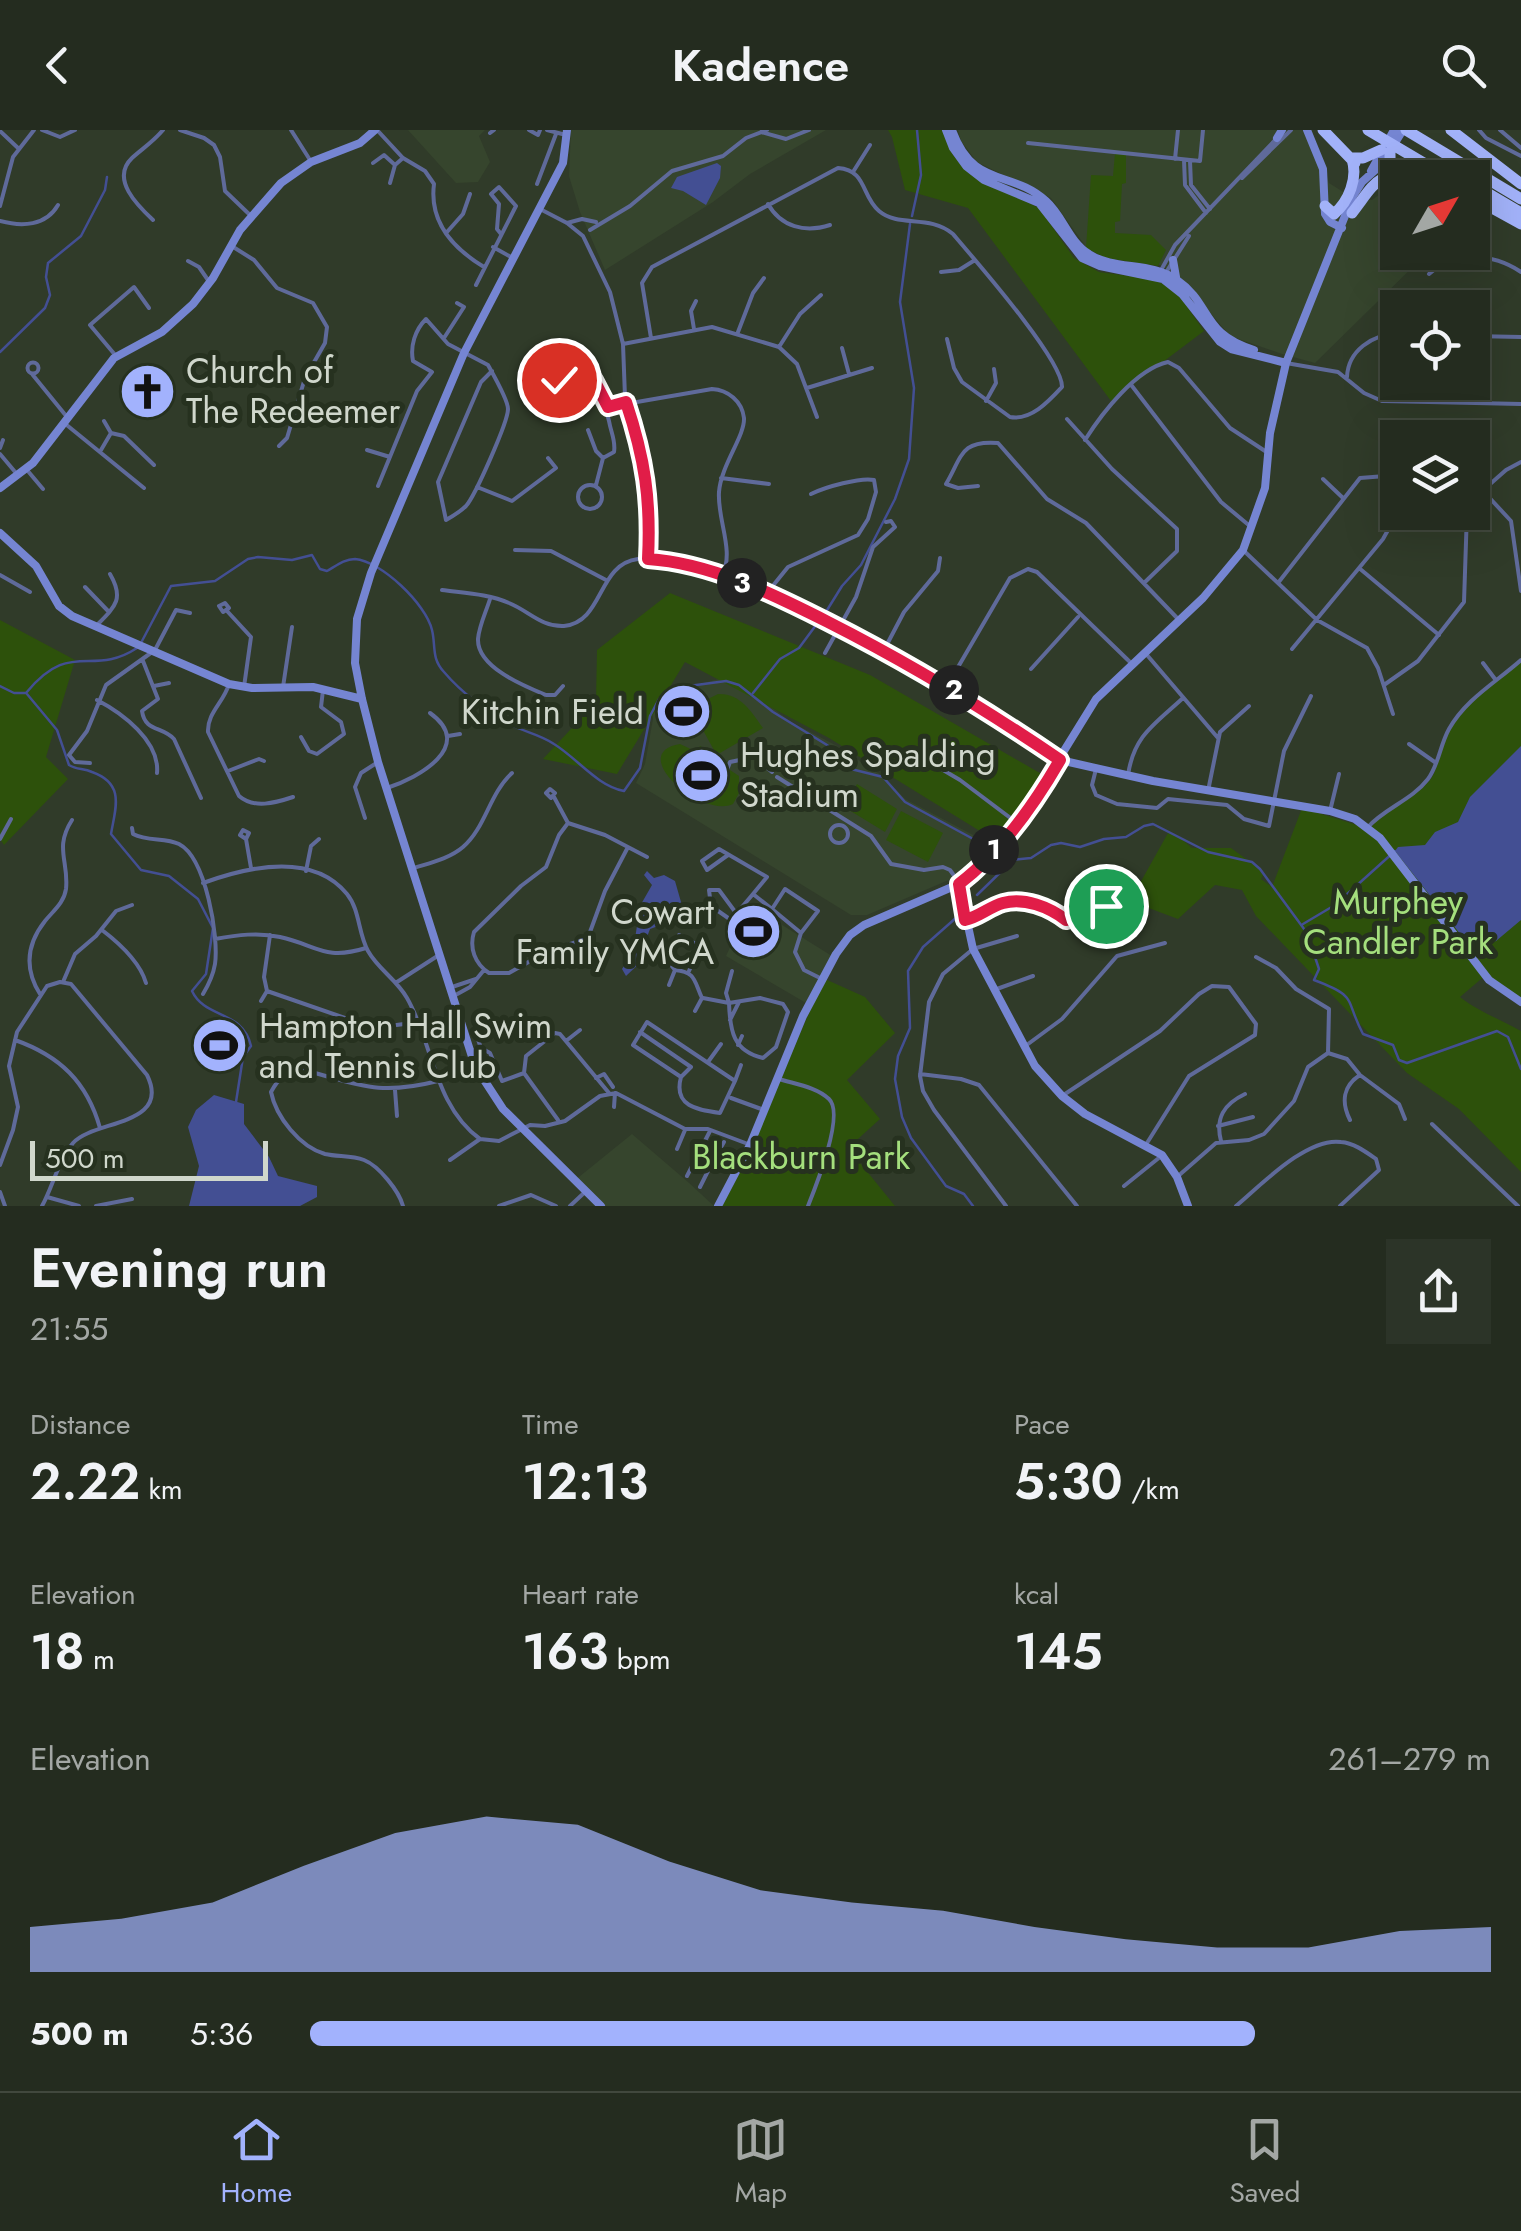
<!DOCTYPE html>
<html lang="en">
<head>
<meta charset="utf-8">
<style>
	:root { --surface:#242c1f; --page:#2c3428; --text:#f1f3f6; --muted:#a3a7a4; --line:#41483d; --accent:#a2b2fd }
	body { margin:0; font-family:Jost,sans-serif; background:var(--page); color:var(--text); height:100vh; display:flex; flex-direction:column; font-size:38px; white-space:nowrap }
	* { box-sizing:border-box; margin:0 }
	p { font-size:32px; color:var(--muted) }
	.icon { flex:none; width:55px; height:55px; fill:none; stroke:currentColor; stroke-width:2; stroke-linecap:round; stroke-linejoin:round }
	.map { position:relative; height:1076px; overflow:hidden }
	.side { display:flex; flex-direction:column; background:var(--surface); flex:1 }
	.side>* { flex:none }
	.needle { width:65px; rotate:51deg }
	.buttons { position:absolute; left:1380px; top:30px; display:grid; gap:20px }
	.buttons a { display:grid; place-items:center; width:110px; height:110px; border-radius:0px; background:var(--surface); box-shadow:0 10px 40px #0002,0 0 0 2px var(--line); font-size:50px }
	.scale { position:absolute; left:30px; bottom:25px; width:238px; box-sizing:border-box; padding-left:10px; border:5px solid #d0d7cc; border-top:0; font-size:28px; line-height:35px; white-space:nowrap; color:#d0d7cc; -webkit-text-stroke:8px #26311f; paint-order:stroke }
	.pin { position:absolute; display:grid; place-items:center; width:85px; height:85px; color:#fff; margin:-42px; border:5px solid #fff; border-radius:50%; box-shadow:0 2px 10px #0007 }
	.km { position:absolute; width:50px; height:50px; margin:-25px; border-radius:50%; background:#222; color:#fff; font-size:28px; line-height:50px; text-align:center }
	.round { display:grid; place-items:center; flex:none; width:105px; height:105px; border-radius:0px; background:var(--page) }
	.overview { display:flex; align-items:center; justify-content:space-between; height:170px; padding:0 30px }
	h1 { font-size:55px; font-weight:600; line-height:75px }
	.stats { display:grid; grid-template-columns:repeat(3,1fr); gap:15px; height:170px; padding:10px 30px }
	.stats div { display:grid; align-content:center }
	.stats b { font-size:50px; font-weight:600 }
	.stats small { font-size:28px; font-weight:400 }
	.stats p { font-size:28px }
	.chart { height:280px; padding:20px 30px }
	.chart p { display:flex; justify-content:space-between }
	.chart svg { width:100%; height:180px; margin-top:10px; fill:var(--accent); opacity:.7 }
	ul { padding:0 30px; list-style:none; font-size:32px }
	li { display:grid; grid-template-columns:160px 120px 1fr; align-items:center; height:75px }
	li i { height:25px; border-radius:12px; background:var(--accent) }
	header { display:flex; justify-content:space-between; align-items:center; height:130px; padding:0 30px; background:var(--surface); font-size:45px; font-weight:600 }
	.tab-bar { display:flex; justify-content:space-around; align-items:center; height:140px; border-top:2px solid var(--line); background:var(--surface); font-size:28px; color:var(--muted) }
	.tab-bar a { display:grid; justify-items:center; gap:5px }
	.tab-bar .active { color:var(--accent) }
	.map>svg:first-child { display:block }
</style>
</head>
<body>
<header><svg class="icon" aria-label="back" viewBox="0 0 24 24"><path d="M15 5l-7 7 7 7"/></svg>Kadence<svg class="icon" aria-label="search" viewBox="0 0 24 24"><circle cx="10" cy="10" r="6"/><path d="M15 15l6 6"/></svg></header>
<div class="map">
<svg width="1521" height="1076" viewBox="0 0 1521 1076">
	<rect width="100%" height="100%" fill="#303b29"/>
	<path fill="#36452d" d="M408 0H485L479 6 490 32 478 52 456 53Z
		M571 0H826L750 44 713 72 605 140 580 82 569 46Z
		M958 0H1312L1329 53 1356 70H1372L1394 53 1397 55 1398 122 1427 123 1315 233 1282 224 1230 206 1178 145 1156 133 1103 127 1086 117 1051 68 977 32 961 11Z
		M731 546 791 592 837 616 884 647 905 669 973 705 986 719 951 749 867 785H851L636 653 645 634 653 589 652 578 664 563Z
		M750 775 832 826 806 873 726 826Z
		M632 1004 688 1052 714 1076H600L574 1051Z"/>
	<path fill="#2d510b" d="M888 0H943L953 25 971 45 1039 78 1074 128 1099 142 1151 149 1166 155 1176 161 1204 201 1111 271 968 78 905 60 892 7Z
		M1115 23 1126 24V53L1122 54 1120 91 1115 92V103L1151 105 1166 120 1158 136 1106 128 1086 118 1091 45 1113 46Z
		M670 463 870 545 1045 646 996 711 829 608 685 532 617 644 543 629 596 572 597 520Z
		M0 490 75 530 46 627 68 649 4 715 0 709Z
		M1521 528V870L1487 844 1460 867C1479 882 1500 889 1521 901V1042L1459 979 1407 943 1256 786 1242 760 1215 755 1178 789 1130 771 1168 703 1178 706 1192 718H1231L1260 739 1263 745 1261 749 1272 757 1302 678 1370 699C1385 677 1413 671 1430 650 1440 637 1438 621 1445 606 1458 574 1496 551 1521 528Z
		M718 564C740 563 751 581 763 598L720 623 715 622 698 591 684 601 668 586V578L675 571 698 574Z
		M680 614 697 622 700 616 727 632 724 636 739 646V663L733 674C702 689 625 623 680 614Z
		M857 654 897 679 885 702 844 677Z
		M901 681 943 703 928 732 886 710Z
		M825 849 865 867 895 903 847 950 880 989 848 1018 895 1076H722C763 1003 788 924 825 849Z"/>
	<path fill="#434f93" d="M717 33 721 36 720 48 706 75 683 61 671 58 677 47Z
		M1521 616V790L1496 811 1474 818 1468 814 1395 721 1398 717 1425 715 1435 702 1458 692 1470 667Z
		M647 741 654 748 664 745 675 751 683 779 675 781 669 789 673 774 659 787 664 794 650 799 644 815 639 819 643 830 626 846 622 839 633 822 640 776 652 755 644 745Z
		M214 965 244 974V994L269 1027 278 1046 317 1056V1067L300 1076H189L199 1036 188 997 196 980Z"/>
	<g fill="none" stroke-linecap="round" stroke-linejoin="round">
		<path stroke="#434f93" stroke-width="2.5" d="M912 86 921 45 917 0
			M0 222 45 178 50 165 46 147 48 133 81 106 105 60 107 47
			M824 485 842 456 861 435 895 369 909 329 914 258 900 172 910 94
			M142 511 171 456 215 451 248 429 258 427 292 430 312 425 320 439 327 441C336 436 344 429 355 429 381 431 426 474 432 500 436 516 431 528 444 542 461 562 488 583 511 595 525 602 541 605 554 614 577 628 597 656 624 661L640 638 650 586 659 569 674 558 726 551 739 555 773 582 827 615 851 639 883 647 905 672 1012 730 1031 728 1051 715 1061 713 1080 717 1104 709 1126 707 1144 696 1153 694 1208 722 1252 732 1260 739 1307 803 1319 839 1314 850C1359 867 1344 868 1363 904L1393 915 1399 930 1407 933 1497 901 1508 907 1521 939
			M0 556 14 563H25
			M26 563C71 508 91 548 137 518
			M753 563 780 529 799 518 819 491
			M27 564 57 600 69 635C77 640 83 638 92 642 126 654 115 679 111 704L141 740 169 746 198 769 213 798 206 844 192 861C205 889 243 880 251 916L243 927 236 972
			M977 765 1012 731
			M957 787 923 817 908 841 910 898 898 926 895 949 902 987 911 1008 946 1056 964 1064 973 1076
			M1303 794 1335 775 1395 721"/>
		<path stroke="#5f6a9a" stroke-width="4" d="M42 0 60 7 75 0
			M180 0 204 8 214 15 220 27 225 61 250 85
			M291 0 310 30
			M377 0 403 28 425 41 434 54C429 92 454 119 484 137
			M529 0 538 5 540 0
			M547 0 566 5
			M1479 0 1486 8 1521 26
			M1500 0 1521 18
			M0 1 18 18
			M761 2 786 9 809 0
			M490 3 494 0
			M1028 13 1200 31 1203 0
			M1175 29 1178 0
			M1184 30 1185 55 1206 83
			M1190 31 1191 55 1210 79
			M373 33 384 25 395 35
			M853 42 870 15
			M1242 48 1291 0
			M390 53 395 35 403 28
			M537 54 556 4
			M768 74C781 97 805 103 830 95
			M0 76 13 27 34 0
			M540 79 567 93 583 106 610 162 623 214 625 267 647 345 650 381 648 428
			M153 90C138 76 110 49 132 28 143 18 153 12 163 0
			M0 91C22 97 46 96 58 75
			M567 93 582 89 596 92
			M590 100 630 76 672 41 723 26 746 8 767 0
			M447 102 463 84 470 64
			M230 115 254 130 277 158 313 173 327 197 325 213 305 248 287 308 279 316
			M493 117 511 127
			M188 131 199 137 210 153
			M941 142 959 140 975 130
			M1160 142 1175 115 1278 7
			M1165 144 1189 106
			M1429 144C1455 121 1493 123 1521 142
			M476 155 516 76 499 57 491 64 499 74 497 99 501 104
			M694 199 691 181 696 171
			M738 202 753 163 764 148
			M1472 206 1521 207
			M444 208 464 177 457 173
			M651 208 642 153 652 137 838 38C867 40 861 66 879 81 899 98 929 84 953 104 974 129 1063 230 1062 257 1049 271 1031 291 1010 287L962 252 954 238 947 209
			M623 214 712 197 779 217 797 234 817 287
			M779 217 800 184 821 165
			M842 218 849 244
			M116 226 90 195 134 157 149 178
			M27.5 238a5.5 5.5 0 1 1 11 0a5.5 5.5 0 1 1-11 0Z
			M1286 233 1338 242 1364 263 1382 271 1521 274
			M32 244 67 287
			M543 246C571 253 601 237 607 276 608 281 607 286 609 291 611 303 616 311 614 322L603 328 596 321 588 300
			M1347 247C1348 221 1372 204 1398 204
			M1132 256 1221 372 1251 397
			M807 258 872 238
			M986 271 996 253 994 239
			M608 277 712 259C728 260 742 271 744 288 745 306 721 335 719 362 717 390 735 420 722 447
			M1067 289 1112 339 1177 399V421L1144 453
			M104 291 111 303
			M63 292 144 358
			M111 303 124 306 154 335
			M1085 310C1102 283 1136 239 1168 232L1179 238 1230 298 1265 321
			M0 318 3 310
			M101 320 111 303
			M367 320 390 327
			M0 324 16 343
			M27 340 43 359
			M721 348 769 354
			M1323 349 1343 368
			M1472 349 1511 391 1521 461
			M596 355 603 328
			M578 367a12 12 0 1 1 24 0a12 12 0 1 1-24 0Z
			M378 356 417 261 432 242 413 231C410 216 415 200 426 189L448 214 488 235C493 244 508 270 508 279 508 292 475 366 466 376 460 382 453 386 446 390L438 352 481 252 492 241
			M978 356 958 358 946 354C962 327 960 310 998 313L1047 369 1086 393 1178 489
			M477 357 512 371 556 338 548 328
			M1472 370 1506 340 1521 332
			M515 420 551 421 606 450
			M1243 420 1317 490 1367 518 1378 538 1393 584
			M1359 438 1439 505
			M0 445 30 462
			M1278 453 1360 348 1398 345
			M85 457 109 482
			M442 460C464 463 489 464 509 473 529 481 541 497 564 496 604 492 597 434 638 429 666 425 694 437 719 446 842 487 952 557 1058 629
			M767 463 788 437 858 405 868 389 876 362 874 350C861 347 825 357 811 364
			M490 469C486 482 479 496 478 509 477 537 524 556 546 565H555L563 556
			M225 473 229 478 223 482 219 476Z
			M227 481 251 507 244 557
			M98 494C116 476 124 468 110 444
			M1292 519 1383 409 1398 382
			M884 520 904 482 938 441 940 428
			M825 523 856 467 873 417 895 397 891 391 886 392
			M1147 525 1218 608
			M143 531 158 569 142 581C145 602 162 596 174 609L201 668
			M1483 533 1495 549
			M1031 539 1078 487
			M229 554C224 572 207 583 208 602L239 666C254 679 275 673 293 667
			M1384 555 1418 531 1464 472 1467 382
			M154 556 169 553
			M947 556 1010 448 1028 439 1037 442 1131 533
			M283 557 292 497
			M97 570C122 583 160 611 157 643
			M448 606 460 604
			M301 607 309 621 317 624 344 604 341 592 321 577 323 560
			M1409 614 1436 633
			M926 630 960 650 1017 693
			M90 633 75 632 69 625 87 601 106 555 155 520 176 480 190 483
			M1096 639 1092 655 1096 665 1117 674 1157 678 1168 669 1227 675 1244 689 1269 696 1284 621 1311 566
			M727 640 730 632 754 627 772 642
			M228 641 259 629 264 631
			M1128 645C1134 605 1155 594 1183 568
			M777 647 871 706 891 734 924 740 943 737 950 740 958 751
			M387 658C418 648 476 616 430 583
			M550 659 555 663 551 668 546 663Z
			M1208 661 1220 602 1249 576
			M554 667 568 693 605 705 647 727
			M1330 681 1339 644
			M365 688 355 657 361 643 378 632
			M568 693 559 705 546 737 521 756 474 802C469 818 475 834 489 843H509L548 821 583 810 590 802 605 761 628 717
			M830 704a9 9 0 1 1 18 0a9 9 0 1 1-18 0Z
			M1368 697C1385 678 1412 670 1428 649 1439 634 1440 615 1449 599 1466 569 1495 553 1521 530
			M132 698 133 704C148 712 165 707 179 714 206 728 219 807 215 834 213 846 209 854 203 864
			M0 709 11 689
			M246 709 249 703 243 700 240 705 246 709 251 738
			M728 725 707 740 702 731 719 719 767 747 753 764 772 779
			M411 739C429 733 449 729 463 717 486 697 489 664 512 643
			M306 741 311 716 319 709
			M203 753C247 737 312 721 347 764 360 780 358 803 368 821 378 839 397 850 407 868 433 913 434 976 480 1009L499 1011 530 995 545 996 565 991 600 966 616 963 685 999H708L748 1014
			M1090 782 1089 770 1101 776
			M736 783 719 760H709L711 776 731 790 753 764
			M970 789C980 785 990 777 1000 774 1022 766 1049 778 1066 790L1112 776
			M102 800C119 813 140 832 146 853
			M801 803 772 779 785 759 818 781 801 803 795 822 804 840 822 849
			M679 805 700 816 689 841
			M215 809C237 805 259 802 280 807 317 815 324 831 366 818
			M660 821 675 840
			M1256 827 1276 838 1296 859 1329 879 1328 923
			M63 852 75 824 96 806 116 781 132 775
			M397 852 439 825
			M669 855 675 840C696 842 694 851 702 868L695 881
			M452 857 476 849
			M994 860 1033 846
			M267 861 374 898 419 892
			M40 864C25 840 26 815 45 791 53 781 64 773 66 759 69 731 54 718 72 690
			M452 867 470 857 484 840
			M703 868 729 873 726 863 732 841
			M760 868 783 874 788 882 776 917 763 928C733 921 730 901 729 873Z
			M261 871 267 861 264 847 270 805
			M730 890 739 872
			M647 892 735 951 720 983C697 980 673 976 681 947L633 915Z
			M475 901 481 918
			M640 902 691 937 682 946
			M15 910C60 926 87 952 100 998
			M566 911 580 900
			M738 915 742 906
			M1024 917 1062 889 1117 826 1165 813
			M470 922 481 918 490 923 502 951 524 943
			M708 932 721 914
			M920 944 961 949 979 955 1077 1076
			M596 948 604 944 613 957
			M776 948C793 954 815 956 829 969 845 984 816 1056 808 1076
			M735 951 741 935
			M395 960 397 986
			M1062 966 1160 901 1199 864 1212 856 1229 857 1256 894 1255 905 1189 946 1147 1013
			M731 968 764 980
			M614 977 615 963
			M558 990 524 943 526 926 555 903 560 904 609 963
			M1350 990C1341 972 1343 956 1360 945
			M1432 994 1518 1076
			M1218 996 1253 987
			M1221 1011C1215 988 1224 974 1245 964
			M701 1018 716 1026 707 1043
			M677 1019 685 1000
			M716 1026 724 1012
			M450 1030 480 1009
			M0 1035 13 1000 18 977 9 936 17 902 47 856 60 852 71 854 147 945C172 996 93 990 73 1013 58 1031 53 1056 42 1076
			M692 1035 707 1043 700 1057
			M687 1046 710 1001
			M1177 1047 1216 1013 1249 1010 1264 1004 1294 971 1308 937 1328 923 1347 929 1360 945 1399 974 1405 989
			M1124 1056 1160 1027
			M0 1062 5 1076
			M47 1067 79 1076
			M96 1076 132 1069
			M403 1076C399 1061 379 1036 364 1030 351 1025 338 1027 325 1024 300 1017 276 987 271 962 279 947 287 941 304 940 360 955 378 966 438 951
			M499 1076 531 1065 556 1076
			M570 1076 585 1062
			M1006 1076 934 980 923 961 920 946 929 872 943 844 973 819 1017 806
			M1236 1076C1261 1055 1307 1007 1341 1012 1354 1013 1366 1022 1376 1029L1379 1040 1340 1076"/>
		<path stroke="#7585d2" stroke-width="8" d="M567 0 563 33 464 223 371 443 357 489 355 533 362 569 378 632 475 936 503 979 601 1076
			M946 0 953 18 966 36 984 50 1039 73 1082 128 1100 136 1163 149 1182 164 1220 212 1231 219 1286 233
			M952 0C973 59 1011 39 1046 71 1063 86 1069 112 1089 124 1115 141 1150 131 1177 150 1212 174 1201 204 1254 220
			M1307 0 1323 39 1325 84 1330 92 1342 98
			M1277 8 1282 0
			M1371 41 1394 0
			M1173 130 1176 147
			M0 358 33 333 114 228 162 202 193 174 213 148 240 100 281 53 311 32 360 13 375 0
			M0 403 36 436 59 476 72 486 229 554 252 558 313 557 362 569
			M1060 630 1153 651 1330 681 1355 689 1380 708 1489 850 1521 872
			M959 754 973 819 1035 936 1062 966 1085 984 1162 1025 1177 1047 1188 1076
			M718 1076 750 1015 803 886 836 824 850 805 864 795 952 757 976 739 1028 679 1096 569 1203 468 1243 420 1265 358 1270 303 1286 233 1353 66 1362 52 1382 34 1403 0"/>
		<path stroke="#a2b2f9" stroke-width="11" d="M1323 0 1355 33
			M1368 0 1449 48
			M1406 0 1521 69
			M1451 0 1521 54
			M1390 22V35L1399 43
			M1351 28H1363L1381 20
			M1472 54 1521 83
			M1472 67 1521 94
			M1325 76 1334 84C1349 71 1358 48 1352 29
			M1352 83C1374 55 1379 37 1418 48"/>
	</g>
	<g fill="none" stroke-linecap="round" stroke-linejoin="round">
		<defs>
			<path id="route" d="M559 250H594L608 277 626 272C645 329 651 370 648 429 710 433 773 464 828 492 909 533 985 579 1060 630 1034 675 1001 722 959 754L965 790C979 787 989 777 1003 773 1024 767 1049 777 1066 790L1106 776"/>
		</defs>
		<use href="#route" stroke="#fff" stroke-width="20"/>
		<use href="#route" stroke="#e11d48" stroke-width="12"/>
	</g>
	<defs>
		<symbol id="church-disc" viewBox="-11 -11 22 22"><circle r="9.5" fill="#a2b2fd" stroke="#26311f"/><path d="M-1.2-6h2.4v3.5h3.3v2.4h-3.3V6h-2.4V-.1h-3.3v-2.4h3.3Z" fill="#111"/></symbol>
		<symbol id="stadium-disc" viewBox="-11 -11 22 22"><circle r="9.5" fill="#a2b2fd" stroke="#26311f"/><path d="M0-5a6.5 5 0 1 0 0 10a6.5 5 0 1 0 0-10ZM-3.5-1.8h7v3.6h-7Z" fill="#111"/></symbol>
	</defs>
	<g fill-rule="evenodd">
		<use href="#church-disc" x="116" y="230" width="63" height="63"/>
		<use href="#stadium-disc" x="652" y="550" width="63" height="63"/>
		<use href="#stadium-disc" x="670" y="614" width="63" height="63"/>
		<use href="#stadium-disc" x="722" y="770" width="63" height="63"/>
		<use href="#stadium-disc" x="188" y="884" width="63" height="63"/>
	</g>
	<g text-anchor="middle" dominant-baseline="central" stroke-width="10" stroke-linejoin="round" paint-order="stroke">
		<g font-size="35" fill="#d0d7cc" stroke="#26311f" text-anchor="start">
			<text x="186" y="241">Church of<tspan x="186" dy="40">The Redeemer</tspan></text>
			<text x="644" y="582" text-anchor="end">Kitchin Field</text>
			<text x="740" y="625">Hughes Spalding<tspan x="740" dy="40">Stadium</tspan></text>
			<text x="714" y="782" text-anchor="end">Cowart<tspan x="714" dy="40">Family YMCA</tspan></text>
			<text x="259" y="896">Hampton Hall Swim<tspan x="259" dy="40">and Tennis Club</tspan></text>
		</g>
		<g font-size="35" fill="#a4df7d" stroke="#26311f">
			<text x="1398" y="772">Murphey<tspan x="1398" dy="40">Candler Park</tspan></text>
			<text x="801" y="1027">Blackburn Park</text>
		</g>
	</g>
</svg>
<div class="buttons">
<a><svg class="needle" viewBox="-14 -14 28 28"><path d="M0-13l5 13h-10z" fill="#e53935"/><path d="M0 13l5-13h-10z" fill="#a3a7a4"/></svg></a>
<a><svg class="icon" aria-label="locate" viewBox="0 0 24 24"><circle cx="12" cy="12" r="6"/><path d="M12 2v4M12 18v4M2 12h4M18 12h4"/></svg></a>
<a><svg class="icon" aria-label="layers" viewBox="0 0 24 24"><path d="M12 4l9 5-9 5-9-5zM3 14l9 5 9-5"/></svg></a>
</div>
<div class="scale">500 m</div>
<div class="pin" style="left:1106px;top:776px;background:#1e9e55"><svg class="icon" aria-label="arrive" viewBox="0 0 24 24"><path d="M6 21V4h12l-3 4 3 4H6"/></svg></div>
<div class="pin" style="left:559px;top:250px;background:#d93025"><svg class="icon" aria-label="check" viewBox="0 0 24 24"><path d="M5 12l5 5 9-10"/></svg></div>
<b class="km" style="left:994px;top:720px">1</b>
<b class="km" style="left:954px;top:560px">2</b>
<b class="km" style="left:742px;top:453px">3</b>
</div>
<section class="side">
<div class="overview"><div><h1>Evening run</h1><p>21:55</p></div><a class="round"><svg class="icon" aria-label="share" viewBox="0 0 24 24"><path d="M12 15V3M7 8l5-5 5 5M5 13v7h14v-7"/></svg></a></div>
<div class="stats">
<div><p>Distance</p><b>2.22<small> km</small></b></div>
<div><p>Time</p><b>12:13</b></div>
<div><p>Pace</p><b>5:30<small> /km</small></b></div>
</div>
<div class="stats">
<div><p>Elevation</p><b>18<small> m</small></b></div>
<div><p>Heart rate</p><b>163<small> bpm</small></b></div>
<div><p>kcal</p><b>145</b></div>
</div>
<div class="chart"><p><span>Elevation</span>261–279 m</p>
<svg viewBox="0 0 160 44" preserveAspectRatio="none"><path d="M0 44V33L10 31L20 27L30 18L40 10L50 6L60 8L70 17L80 24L90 27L100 29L110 33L120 36L130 38L140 38L150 34L160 33V44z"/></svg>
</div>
<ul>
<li><b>500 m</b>5:36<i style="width:80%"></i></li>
</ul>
</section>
<nav class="tab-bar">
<a class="active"><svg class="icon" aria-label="home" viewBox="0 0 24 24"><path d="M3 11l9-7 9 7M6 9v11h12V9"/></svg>Home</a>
<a><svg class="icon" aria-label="map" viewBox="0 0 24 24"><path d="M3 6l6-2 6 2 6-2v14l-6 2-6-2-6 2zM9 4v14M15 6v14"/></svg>Map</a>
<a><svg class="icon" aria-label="saved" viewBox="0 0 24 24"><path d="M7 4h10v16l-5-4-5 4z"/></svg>Saved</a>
</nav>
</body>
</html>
